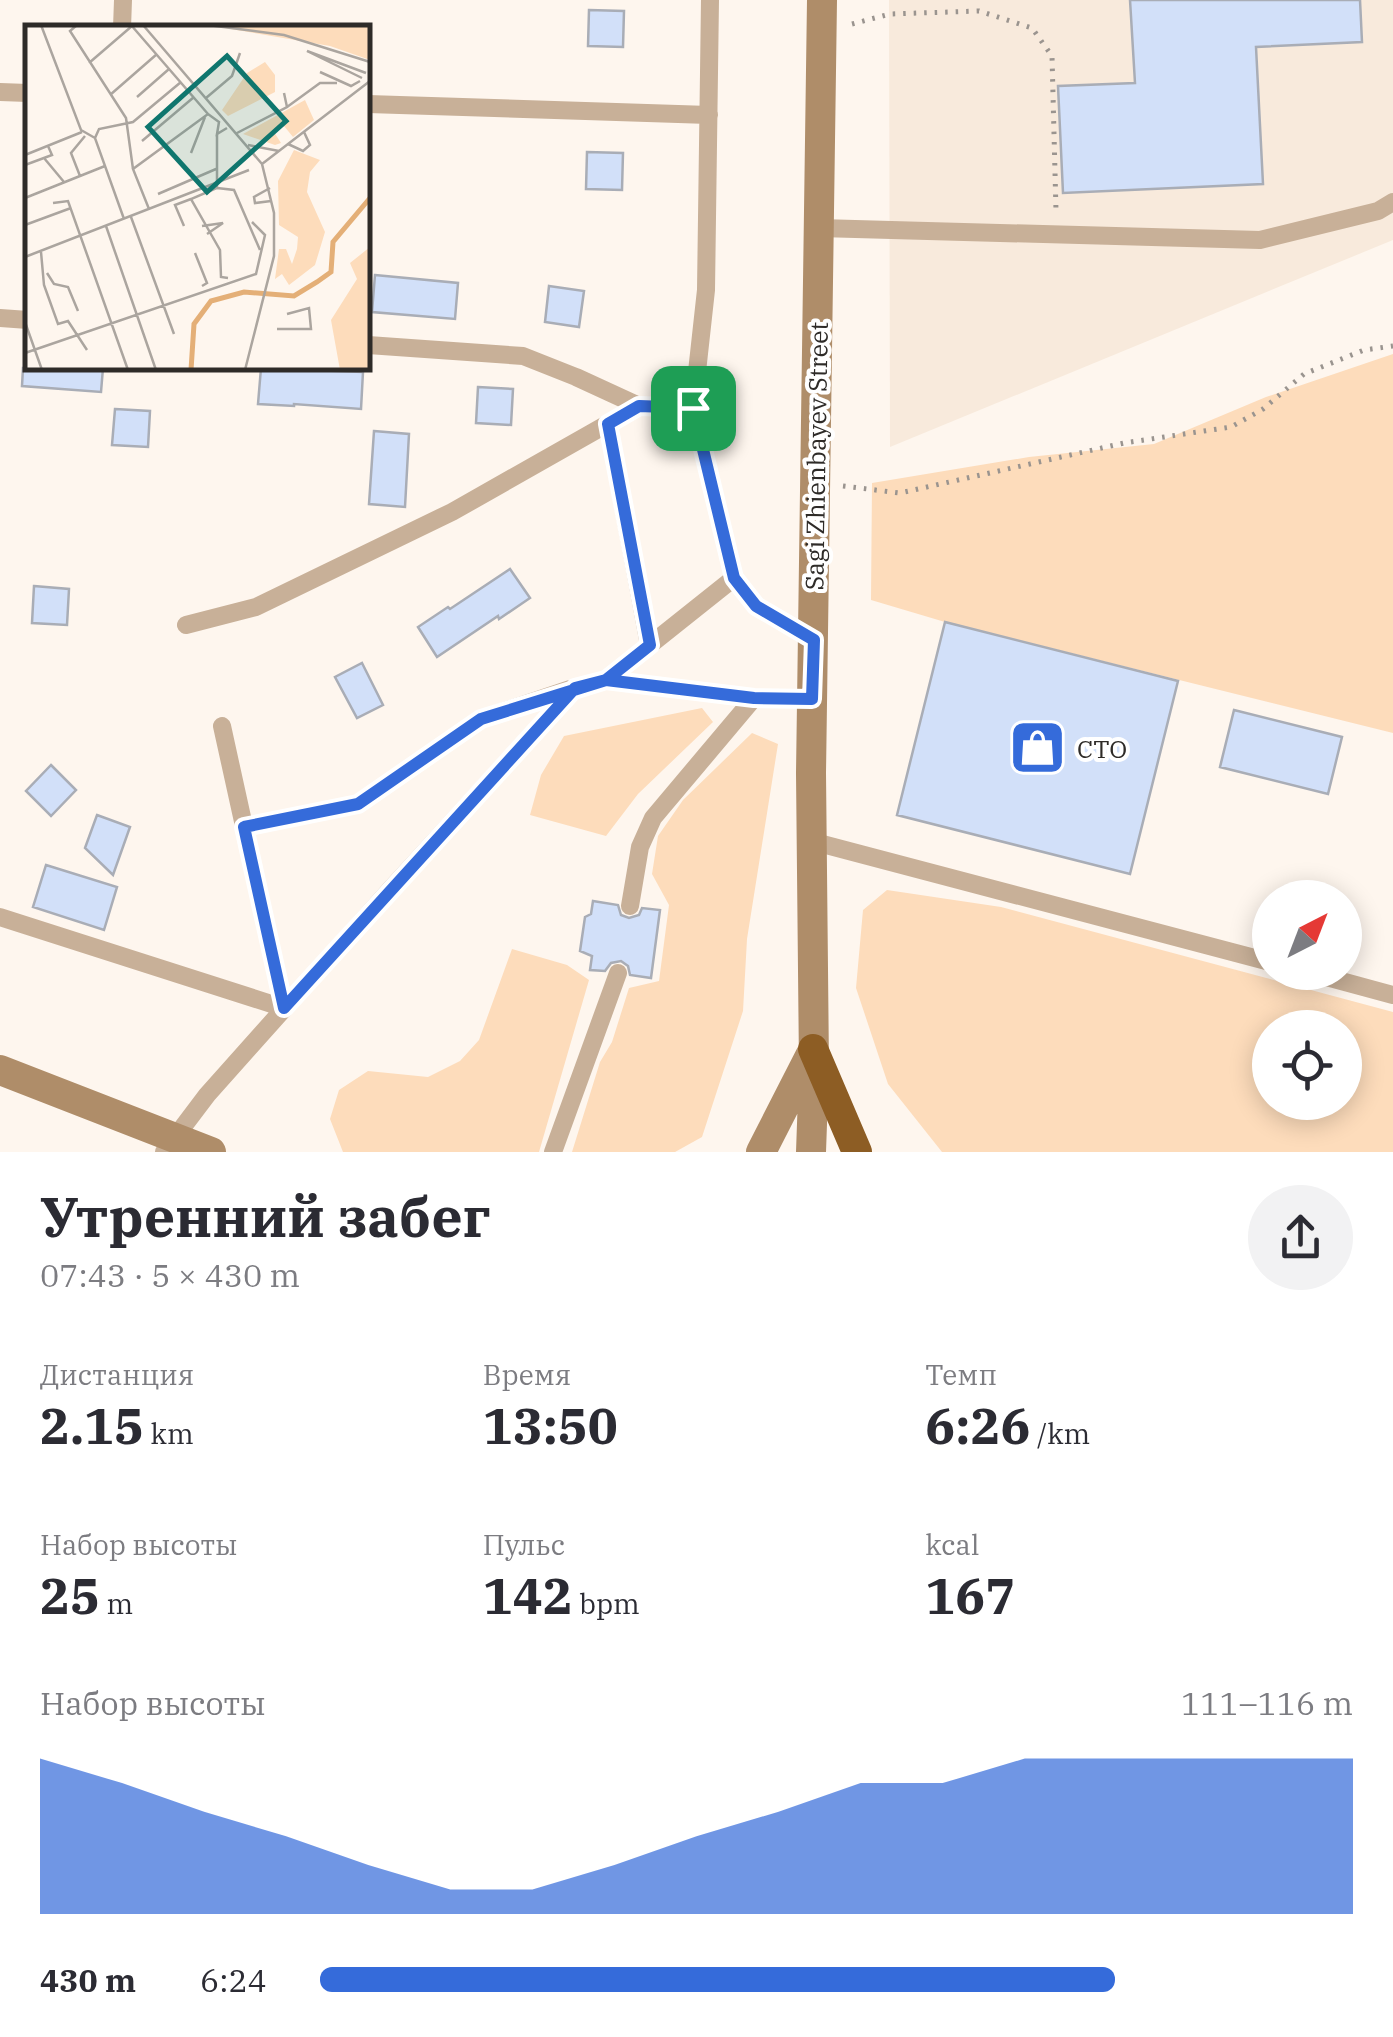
<!DOCTYPE html>
<html lang="ru">
<head>
<meta charset="utf-8">
<style>
	:root { --surface:#fff; --page:#f2f2f3; --text:#2b2b33; --muted:#7c7c81; --accent:#356bda }
	body { margin:0; font-family:"IBM Plex Serif",serif; background:var(--page); color:var(--text); height:100vh; display:flex; flex-direction:column; font-size:38px; white-space:nowrap }
	* { box-sizing:border-box; margin:0 }
	p { font-size:32px; color:var(--muted) }
	.icon { flex:none; width:55px; height:55px; fill:none; stroke:currentColor; stroke-width:2; stroke-linecap:round; stroke-linejoin:round }
	.map { position:relative; height:1152px; overflow:hidden }
	.drawer { display:flex; flex-direction:column; background:var(--surface); flex:1 }
	.drawer>* { flex:none }
	.needle { width:65px; rotate:42deg }
	.buttons { position:absolute; left:1252px; top:880px; display:grid; gap:20px }
	.buttons a { display:grid; place-items:center; width:110px; height:110px; border-radius:50%; background:var(--surface); box-shadow:0 5px 25px #0003; font-size:50px }
	.pin { position:absolute; display:grid; place-items:center; width:85px; height:85px; color:#fff; margin:-42px; border-radius:20px; box-shadow:0 5px 15px #0006 }
	.round { display:grid; place-items:center; flex:none; width:105px; height:105px; border-radius:52px; background:var(--page) }
	.summary { display:flex; align-items:center; justify-content:space-between; height:170px; padding:0 40px }
	h1 { font-size:55px; font-weight:700; line-height:75px }
	.stats { display:grid; grid-template-columns:repeat(3,1fr); gap:15px; height:170px; padding:10px 40px }
	.stats div { display:grid; align-content:center }
	.stats b { font-size:50px; font-weight:700 }
	.stats small { font-size:28px; font-weight:400 }
	.stats p { font-size:28px }
	.chart { height:280px; padding:20px 40px }
	.chart p { display:flex; justify-content:space-between }
	.chart svg { width:100%; height:180px; margin-top:10px; fill:var(--accent); opacity:.7 }
	ul { padding:0 40px; list-style:none; font-size:32px }
	li { display:grid; grid-template-columns:160px 120px 1fr; align-items:center; height:75px }
	li i { height:25px; border-radius:12px; background:var(--accent) }
	.map>svg:first-child { display:block }
</style>
</head>
<body>
<div class="map">
<svg width="1393" height="1152" viewBox="0 0 1393 1152">
	<rect width="100%" height="100%" fill="#fef6ee"/>
	<path fill="#f8eadc" d="M889 0H1393V240L890 447Z"/>
	<path fill="#fddcbb" fill-rule="evenodd" d="M1393 354V733L945 622 871 600 872 483 1029 457 1154 444 1266 397Z
		M702 708 713 722 638 794 606 836 530 815 541 775 564 736Z
		M752 733 778 744 747 939 743 1011 702 1137 675 1152H572L600 1062 612 1042 629 988 659 981 669 905 652 874 658 836 683 800Z
		M887 890 1001 907 1393 1012V1152H942L888 1084 856 988 863 910ZM1270 1028H1345V1102H1270Z
		M512 949 567 965 589 980 539 1152H343L330 1119 339 1090 368 1071 428 1077 460 1061 479 1040Z"/>
	<path fill="#d2e0f9" stroke="#a9adb6" stroke-width="2.5" d="M1130 0H1360L1362 42 1256 47 1263 184 1063 193 1058 86 1135 83Z
		M589 10 624 11 623 47 588 46Z
		M587 152 623 153 622 190 586 189Z
		M375 275 458 283 455 319 372 312Z
		M549 286 584 291 579 327 545 322Z
		M23 368H103L101 392 22 386Z
		M261 368 363 372 361 409 294 404V406L258 404Z
		M478 387 513 389 511 425 476 423Z
		M115 409 150 411 148 447 112 445Z
		M374 431 409 434 405 507 369 504Z
		M510 569 530 598 499 619 498 616 437 657 418 627 448 607 450 609Z
		M34 586 69 589 67 625 32 623Z
		M945 622 1178 681 1130 874 897 815Z
		M362 663 383 705 357 718 335 677Z
		M1234 710 1342 737 1328 794 1220 767Z
		M51 765 76 790 51 816 26 791Z
		M97 815 130 827 113 875 85 848Z
		M46 865 117 887 104 930 33 907Z
		M593 901 618 905 621 915 629 918 639 915 642 908 660 910 651 978 630 975 628 966 621 961 611 963 605 971 590 970 592 956 580 951 585 917 591 914Z"/>
	<g fill="none" stroke-linecap="round" stroke-linejoin="round">
		<path stroke="#9a948f" stroke-width="5" stroke-dasharray="2.5 8" stroke-linecap="butt" d="M852 24 890 14 979 11 1032 28 1052 56 1056 211
			M843 486 900 493 1124 443 1231 427 1263 409 1304 374 1364 350 1393 346"/>
		<path stroke="#c8b098" stroke-width="18" d="M122 28 123 0
			M0 92 28 93
			M368 104 709 115
			M819 228 1260 240 1378 211 1393 202
			M0 318 28 320
			M368 345 523 356 576 377 639 406 693 408 734 578 606 680 754 698
			M693 408 706 290 710 0
			M608 424 649 645
			M734 578 756 606 813 640
			M186 625 256 607 452 512 639 406
			M222 726 284 1008
			M244 827 358 804 481 719 570 689
			M811 841 1270 962
			M630 906 640 847 653 818 754 698 812 699
			M0 917 284 1008
			M1308 972 1393 995
			M164 1152 207 1095 389 891 575 688 606 680
			M553 1152 618 973"/>
		<path stroke="#af8d69" stroke-width="30" d="M0 1070 211 1152
			M761 1152 810 1056
			M811 1152 814 1067 811 773 822 0"/>
		<path stroke="#8d5d24" stroke-width="30" d="M813 1049 857 1152"/>
	</g>
	<g fill="none" stroke-linecap="round" stroke-linejoin="round">
		<defs>
			<path id="route" d="M693 408 639 406 608 424 650 645 606 680 575 688 284 1008 244 827 358 804 481 719 606 680 754 698 812 699 814 640 756 606 734 578 693 408"/>
		</defs>
		<use href="#route" stroke="#fff" stroke-width="20"/>
		<use href="#route" stroke="#356bda" stroke-width="12"/>
	</g>
	<defs>
		<symbol id="shop-square" viewBox="-11 -11 22 22"><rect x="-9" y="-9" width="18" height="18" rx="4" fill="#356bda" stroke="#fff"/><path d="M-5-2.5h2.3a2.7 3.5 0 0 1 5.4 0H5L5.5 6h-11ZM-1.5-2.5h3a1.5 2.3 0 0 0-3 0Z" fill="#fff"/></symbol>
	</defs>
	<g fill-rule="evenodd">
		<use href="#shop-square" x="1006" y="716" width="63" height="63"/>
	</g>
	<g text-anchor="middle" dominant-baseline="central" stroke-width="8" stroke-linejoin="round" paint-order="stroke">
		<g font-size="25" fill="#2e2b28" stroke="#fff">
			<text transform="translate(816 456) rotate(-89)">Sagi Zhienbayev Street</text>
		</g>
		<g font-size="25" fill="#2e2b28" stroke="#fff" text-anchor="start">
			<text x="1077" y="748">СТО</text>
		</g>
	</g>
	<g transform="translate(25 25)">
		<rect width="345" height="345" fill="#fef6ee"/>
		<path d="M182 0H345V35L305 21ZM240 37 250 50V67L203 91 197 85 222 48ZM280 75 289 95 268 112 259 101 249 107 256 118 250 120 218 109ZM269 125 295 135 285 147 282 167 300 207 290 240 264 260 257 249 250 254 254 224H261L267 239 272 224 273 212 254 200 253 156ZM345 222V345H315L306 295 332 254 325 238Z" fill="#fddcbb"/>
		<path fill="none" stroke="#e4af77" stroke-width="5" d="M166 345 169 299 186 276 219 267 269 271 292 257 306 247 308 217 345 173"/>
		<path fill="none" stroke="#aba59f" stroke-width="2.5" d="M16 0 56 105 70 113 99 194M52 0 45 6 101 93 108 144M106 0 183 89M118 0 237 139M183 0 259 10 345 37M64 38 107 1M295 47 326 61 335 56M337 53 282 26 341 48M85 70 132 29M112 72 144 44M181 73 207 51 215 28M262 82 295 58H312M212 108 262 82 259 68M192 109V163L166 174 195 225 196 252 203 253M70 113 74 104 108 97 156 57M117 116 169 72M263 119 278 126 285 120 279 107M223 120 254 126M166 128 180 92M0 130 57 107M19 133 39 157M0 140 27 130 23 121M55 151 46 128 60 111M192 163 209 165 235 225M245 163 229 172 230 178 246 176M133 169 191 144M0 173 80 141M28 178 43 176 103 345M124 184 108 144 183 89 194 97 192 109 202 103M106 192 149 309M0 200 46 183M81 201 131 345M159 201 150 180 166 174M177 201 198 198 182 209M16 227 19 260 33 299 43 296 62 325M170 228 182 258 177 261M0 232 224 145M22 248 29 259 43 262 53 286M0 297 17 345M252 304H286L284 283 262 289M0 328 231 249 240 210 227 197M220 345 249 231V188L237 139 345 56"/>
		<path fill="#0f766e" fill-opacity="0.15" stroke="#0f766e" stroke-width="5" d="M202 31 261 96 182 167 123 102Z"/>
		<rect width="345" height="345" fill="none" stroke="#2e2b28" stroke-width="5"/>
	</g>
</svg>
<div class="buttons">
<a><svg class="needle" viewBox="-14 -14 28 28"><path d="M0-13l5 13h-10z" fill="#e53935"/><path d="M0 13l5-13h-10z" fill="#7c7c81"/></svg></a>
<a><svg class="icon" aria-label="locate" viewBox="0 0 24 24"><circle cx="12" cy="12" r="6"/><path d="M12 2v4M12 18v4M2 12h4M18 12h4"/></svg></a>
</div>
<div class="pin" style="left:693px;top:408px;background:#1e9e55"><svg class="icon" aria-label="arrive" viewBox="0 0 24 24"><path d="M6 21V4h12l-3 4 3 4H6"/></svg></div>
</div>
<section class="drawer">
<div class="summary"><div><h1>Утренний забег</h1><p>07:43 · 5 × 430 m</p></div><a class="round"><svg class="icon" aria-label="share" viewBox="0 0 24 24"><path d="M12 15V3M7 8l5-5 5 5M5 13v7h14v-7"/></svg></a></div>
<div class="stats">
<div><p>Дистанция</p><b>2.15<small> km</small></b></div>
<div><p>Время</p><b>13:50</b></div>
<div><p>Темп</p><b>6:26<small> /km</small></b></div>
</div>
<div class="stats">
<div><p>Набор высоты</p><b>25<small> m</small></b></div>
<div><p>Пульс</p><b>142<small> bpm</small></b></div>
<div><p>kcal</p><b>167</b></div>
</div>
<div class="chart"><p><span>Набор высоты</span>111–116 m</p>
<svg viewBox="0 0 160 44" preserveAspectRatio="none"><path d="M0 44V6L10 12L20 19L30 25L40 32L50 38L60 38L70 32L80 25L90 19L100 12L110 12L120 6L130 6L140 6L150 6L160 6V44z"/></svg>
</div>
<ul>
<li><b>430 m</b>6:24<i style="width:77%"></i></li>
</ul>
</section>
</body>
</html>
